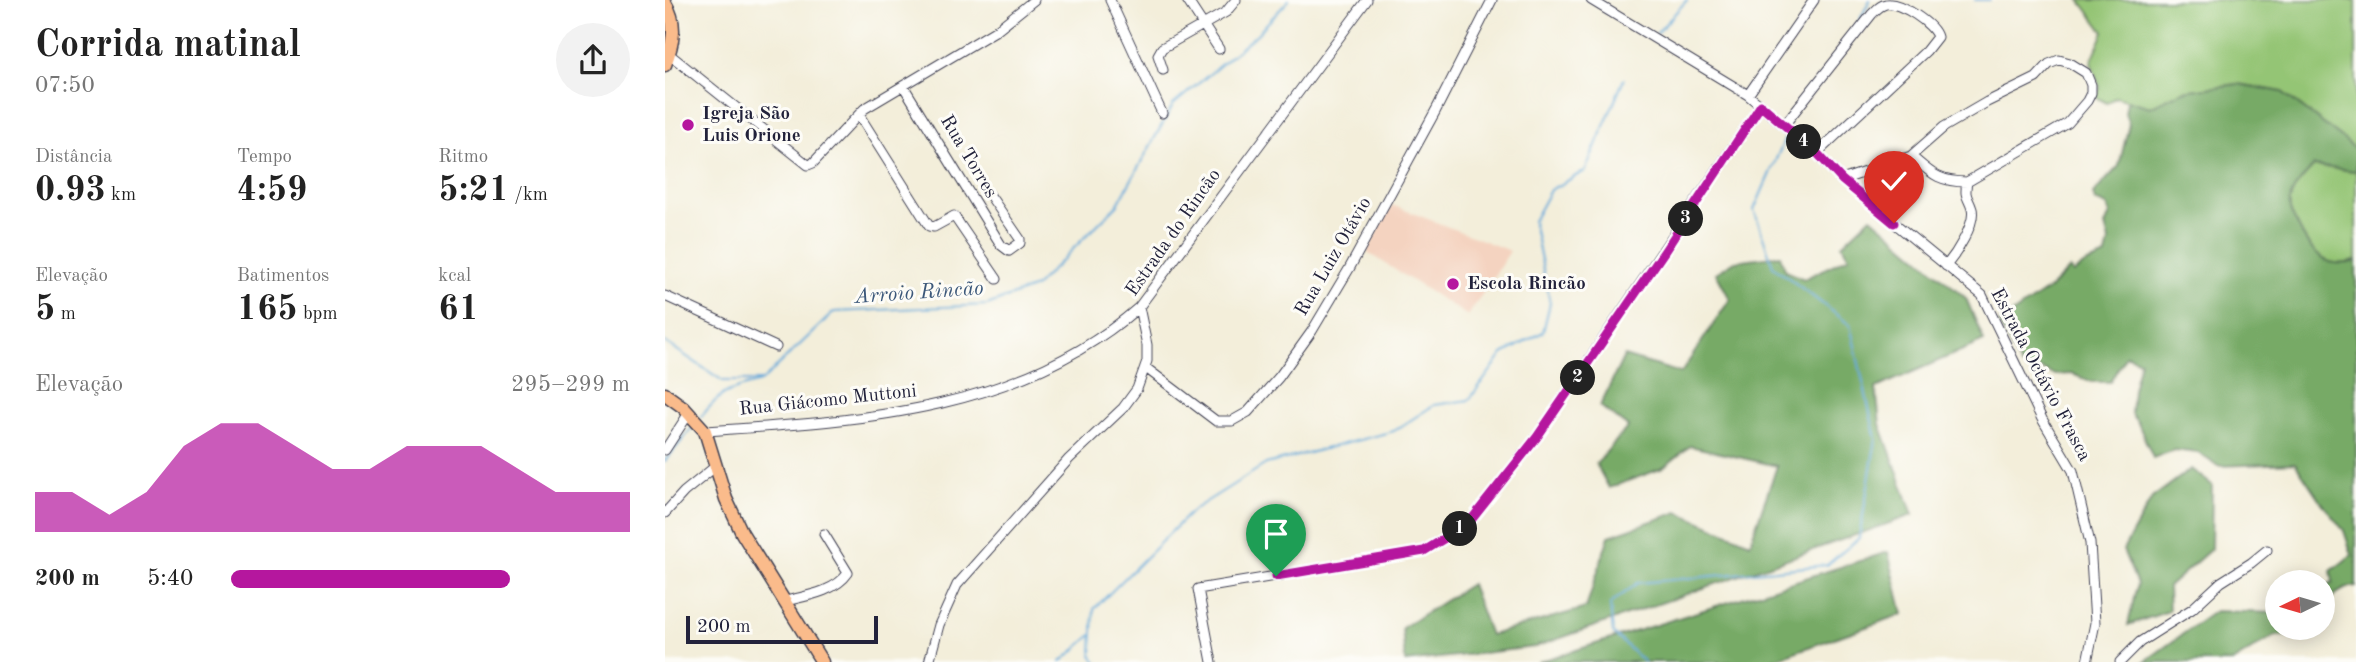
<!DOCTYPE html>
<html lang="pt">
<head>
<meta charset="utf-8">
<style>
	:root { --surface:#fff; --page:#f2f2f2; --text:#222; --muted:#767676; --accent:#b5179e }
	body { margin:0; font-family:"Old Standard TT",serif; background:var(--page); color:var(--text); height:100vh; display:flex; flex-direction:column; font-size:26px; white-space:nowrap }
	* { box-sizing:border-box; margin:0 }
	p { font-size:23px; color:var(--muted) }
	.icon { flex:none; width:38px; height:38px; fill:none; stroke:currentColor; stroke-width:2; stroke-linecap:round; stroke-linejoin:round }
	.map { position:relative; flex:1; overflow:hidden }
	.drawer { display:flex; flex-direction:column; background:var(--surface); width:665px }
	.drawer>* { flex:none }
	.needle { width:46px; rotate:265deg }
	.controls { position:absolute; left:1600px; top:570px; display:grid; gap:14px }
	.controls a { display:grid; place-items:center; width:70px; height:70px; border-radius:50%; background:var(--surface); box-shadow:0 4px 18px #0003; font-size:35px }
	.scale { position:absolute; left:21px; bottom:18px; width:192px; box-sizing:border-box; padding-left:7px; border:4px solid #22223b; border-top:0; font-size:19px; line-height:24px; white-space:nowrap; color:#22223b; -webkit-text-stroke:5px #fdfcf7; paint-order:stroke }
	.pin { position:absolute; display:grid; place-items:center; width:60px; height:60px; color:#fff; margin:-72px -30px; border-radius:50% 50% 50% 0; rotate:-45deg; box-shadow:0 0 7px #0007 }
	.pin .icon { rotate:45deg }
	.km { position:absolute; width:35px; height:35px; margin:-18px; border-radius:50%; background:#222; color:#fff; font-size:19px; line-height:35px; text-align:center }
	.round { display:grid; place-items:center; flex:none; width:74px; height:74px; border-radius:37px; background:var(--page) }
	.summary { display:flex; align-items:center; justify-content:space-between; height:119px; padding:0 35px }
	h1 { font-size:38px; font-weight:700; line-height:52px }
	.figures { display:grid; grid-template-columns:repeat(3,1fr); gap:10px; height:119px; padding:7px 35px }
	.figures div { display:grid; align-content:center }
	.figures b { font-size:35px; font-weight:700 }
	.figures small { font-size:19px; font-weight:400 }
	.figures p { font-size:19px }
	.chart { height:196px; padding:14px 35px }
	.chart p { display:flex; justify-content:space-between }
	.chart svg { width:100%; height:126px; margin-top:7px; fill:var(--accent); opacity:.7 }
	ul { padding:0 35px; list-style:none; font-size:23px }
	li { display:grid; grid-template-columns:112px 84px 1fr; align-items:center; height:52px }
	li i { height:18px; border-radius:9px; background:var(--accent) }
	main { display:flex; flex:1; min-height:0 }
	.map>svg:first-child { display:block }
</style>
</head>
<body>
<main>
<section class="drawer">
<div class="summary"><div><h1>Corrida matinal</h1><p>07:50</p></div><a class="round"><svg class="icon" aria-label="share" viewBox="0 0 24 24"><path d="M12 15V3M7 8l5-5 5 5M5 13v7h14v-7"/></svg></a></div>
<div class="figures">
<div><p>Distância</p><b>0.93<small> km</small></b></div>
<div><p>Tempo</p><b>4:59</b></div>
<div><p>Ritmo</p><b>5:21<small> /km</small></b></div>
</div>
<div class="figures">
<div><p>Elevação</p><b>5<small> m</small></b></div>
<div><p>Batimentos</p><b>165<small> bpm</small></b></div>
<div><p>kcal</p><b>61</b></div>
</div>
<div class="chart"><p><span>Elevação</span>295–299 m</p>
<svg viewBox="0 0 160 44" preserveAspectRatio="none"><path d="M0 44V30L10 30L20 38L30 30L40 14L50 6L60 6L70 14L80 22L90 22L100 14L110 14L120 14L130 22L140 30L150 30L160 30V44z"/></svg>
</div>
<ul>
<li><b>200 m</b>5:40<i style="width:70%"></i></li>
</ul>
</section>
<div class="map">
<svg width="1691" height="662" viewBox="0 0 1691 662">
	<rect width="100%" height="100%" fill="#fdfcf7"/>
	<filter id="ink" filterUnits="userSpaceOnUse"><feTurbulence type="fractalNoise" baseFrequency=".0143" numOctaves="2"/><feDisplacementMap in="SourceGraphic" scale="14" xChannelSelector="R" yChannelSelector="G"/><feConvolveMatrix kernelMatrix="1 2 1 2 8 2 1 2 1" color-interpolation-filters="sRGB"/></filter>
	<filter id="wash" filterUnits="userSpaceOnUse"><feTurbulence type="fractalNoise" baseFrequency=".00686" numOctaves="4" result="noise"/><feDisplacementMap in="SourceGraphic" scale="28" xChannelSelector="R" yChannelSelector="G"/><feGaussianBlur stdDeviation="1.57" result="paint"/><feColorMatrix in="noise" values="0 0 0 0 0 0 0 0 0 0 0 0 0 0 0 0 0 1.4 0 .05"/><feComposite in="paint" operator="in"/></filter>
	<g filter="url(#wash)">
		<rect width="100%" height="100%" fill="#f3eeda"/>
		<path fill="#f4d3c0" d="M727 205 845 251 803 316 702 252Z"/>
		<path fill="#94c575" stroke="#5b7458" stroke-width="2" d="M1415 0H1691V149L1617 92 1573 84 1518 91 1485 107 1451 97 1442 103 1431 97 1435 88 1426 62 1439 32Z
			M1649 166 1691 171V261C1659 271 1644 250 1632 224 1630 220 1626 214 1625 209 1622 192 1638 177 1649 166Z"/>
		<path fill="#7a6" stroke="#4c6650" stroke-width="2" d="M1573 84 1617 92 1691 149V171L1649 166C1638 178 1622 192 1625 209 1626 214 1630 220 1632 224 1644 250 1659 271 1691 261V586C1674 589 1665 597 1657 612V588L1668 582 1666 571 1687 555 1679 531 1654 499 1630 463 1553 466 1533 453 1509 450 1488 458 1473 423 1466 414 1468 390 1475 361 1461 355 1445 382H1427L1407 374 1389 375 1372 368 1356 366 1334 323 1385 288 1404 269 1408 273 1420 264 1441 256 1444 241 1440 226 1445 214 1442 206 1430 201 1428 194 1454 166 1464 124 1460 114 1462 100 1485 107 1518 91Z
			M1206 217 1301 298 1319 341 1211 388 1215 424 1248 515 870 647 740 662 737 628 806 584 825 635 921 608 944 536 1013 512 1085 543 1112 466 1025 446 998 468 944 488 931 464 963 427 935 406 959 356 1016 373 1065 299 1051 273 1070 261 1115 255 1121 271 1139 279 1184 257 1177 245Z
			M1526 469 1547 485 1546 549 1503 587 1504 611 1463 625 1472 584 1458 550 1487 498Z
			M1223 552 1238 614 1101 662H873Z
			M1550 611 1612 613V628H1647L1628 636H1609L1567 662H1479Z"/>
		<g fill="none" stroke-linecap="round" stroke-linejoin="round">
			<path stroke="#63a9d9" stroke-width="2" d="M1310 0H1325
				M1191 27 1205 0
				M992 33 1022 0
				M0 342 58 381H97L169 312 322 305 370 287 453 204 508 105 592 34 624 0
				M36 417C58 390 62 391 95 382
				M0 461 28 427
				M396 662 427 635
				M432 662 427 655 429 609 528 510 601 464 729 431 769 405 804 400 838 354 878 332 885 303 868 221 885 190 920 171 959 79
				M979 662 948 633 945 604 973 583 1162 565 1194 538 1211 439 1185 325 1108 266 1089 210 1122 134"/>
		</g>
	</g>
	<g filter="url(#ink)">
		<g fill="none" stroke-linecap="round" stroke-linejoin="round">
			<defs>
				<path id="minor" d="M445 0 497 113
					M522 0 554 49
					M926 0 1083 95 1152 153 1177 180 1317 295 1377 419 1408 471 1425 543 1430 623 1422 662
					M4 54 143 165 148 163 199 109 330 31 369 0
					M498 70 493 55 497 48 561 12 571 0
					M239 87 336 245 344 251 355 243V239L324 194
					M1083 95 1149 0
					M194 115 264 226 269 227 289 216 332 279
					M1119 125 1207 14C1211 10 1215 5 1221 4 1234 1 1269 24 1272 37L1261 51 1152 153
					M1246 156C1267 174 1274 182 1302 182
					M1177 180 1246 156 1279 127 1322 102 1371 78 1384 64 1394 60 1405 63 1421 73 1426 85V93L1422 101 1403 123 1302 182C1299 198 1303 196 1307 209 1311 224 1290 255 1281 266
					M0 296 111 347
					M481 368 551 421H567L583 412 614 377 647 331 684 269 771 110 827 0
					M40 431C191 421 354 413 474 307L702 0
					M0 450 24 413
					M0 513 19 492 51 466
					M120 601C141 596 170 592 183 573L159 534
					M264 662 274 625 292 585 404 459 458 408 472 389 482 361V345L474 307
					M547 662 533 589 759 551 803 524 872 437 1096 105
					M1455 662 1475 642 1527 609 1556 582 1586 563 1602 550"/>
				<path id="major" d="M0 3C13 24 8 43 0 65
					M0 394 18 407 40 431 61 499 77 533 157 662"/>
			</defs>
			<use href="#minor" stroke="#414153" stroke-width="11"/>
			<use href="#major" stroke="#414153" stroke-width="15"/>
			<use href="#minor" stroke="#fff" stroke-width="9"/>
			<use href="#major" stroke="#fabb8b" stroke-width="12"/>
		</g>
	</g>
	<g fill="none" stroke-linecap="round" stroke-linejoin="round" filter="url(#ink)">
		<defs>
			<path id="route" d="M611 576 759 551 803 524 872 437 999 252 1096 105 1152 153 1177 180 1229 223"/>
		</defs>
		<use href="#route" stroke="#fff" stroke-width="14"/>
		<use href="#route" stroke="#b5179e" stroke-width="9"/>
	</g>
	<g fill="#b5179e" stroke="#fdfcf7" stroke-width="2.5">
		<circle cx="23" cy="125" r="7"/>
		<circle cx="788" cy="284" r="7"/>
	</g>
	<g text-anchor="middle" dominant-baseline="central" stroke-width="6" stroke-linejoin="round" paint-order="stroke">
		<g font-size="19" font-weight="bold" fill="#22223b" stroke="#fdfcf7" text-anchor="start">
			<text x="37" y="114">Igreja São<tspan x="37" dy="22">Luis Orione</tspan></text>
			<text x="802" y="284">Escola Rincão</text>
		</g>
		<g font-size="19" fill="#22223b" stroke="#fdfcf7">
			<text transform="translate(303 157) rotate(59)">Rua Torres</text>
			<text transform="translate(509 233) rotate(-55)">Estrada do Rincão</text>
			<text transform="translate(669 257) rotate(-60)">Rua Luiz Otávio</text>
			<text transform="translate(1375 375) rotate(62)">Estrada Octávio Frasca</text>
			<text transform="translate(163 401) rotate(-6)">Rua Giácomo Muttoni</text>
		</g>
		<g font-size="21" font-style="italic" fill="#3c587a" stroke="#fdfcf7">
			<text transform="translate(254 293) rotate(-4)">Arroio Rincão</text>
		</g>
	</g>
</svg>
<div class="controls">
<a><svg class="needle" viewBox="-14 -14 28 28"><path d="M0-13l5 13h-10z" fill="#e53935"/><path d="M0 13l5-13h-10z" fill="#767676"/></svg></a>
</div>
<div class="scale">200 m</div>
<div class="pin" style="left:611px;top:576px;background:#1e9e55"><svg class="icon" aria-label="arrive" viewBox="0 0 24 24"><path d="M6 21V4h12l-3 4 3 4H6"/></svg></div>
<div class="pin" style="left:1229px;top:223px;background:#d93025"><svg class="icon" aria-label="check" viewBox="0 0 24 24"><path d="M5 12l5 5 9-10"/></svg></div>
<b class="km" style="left:795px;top:529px">1</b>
<b class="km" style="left:913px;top:378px">2</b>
<b class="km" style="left:1021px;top:219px">3</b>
<b class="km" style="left:1139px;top:142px">4</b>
</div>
</main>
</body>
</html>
